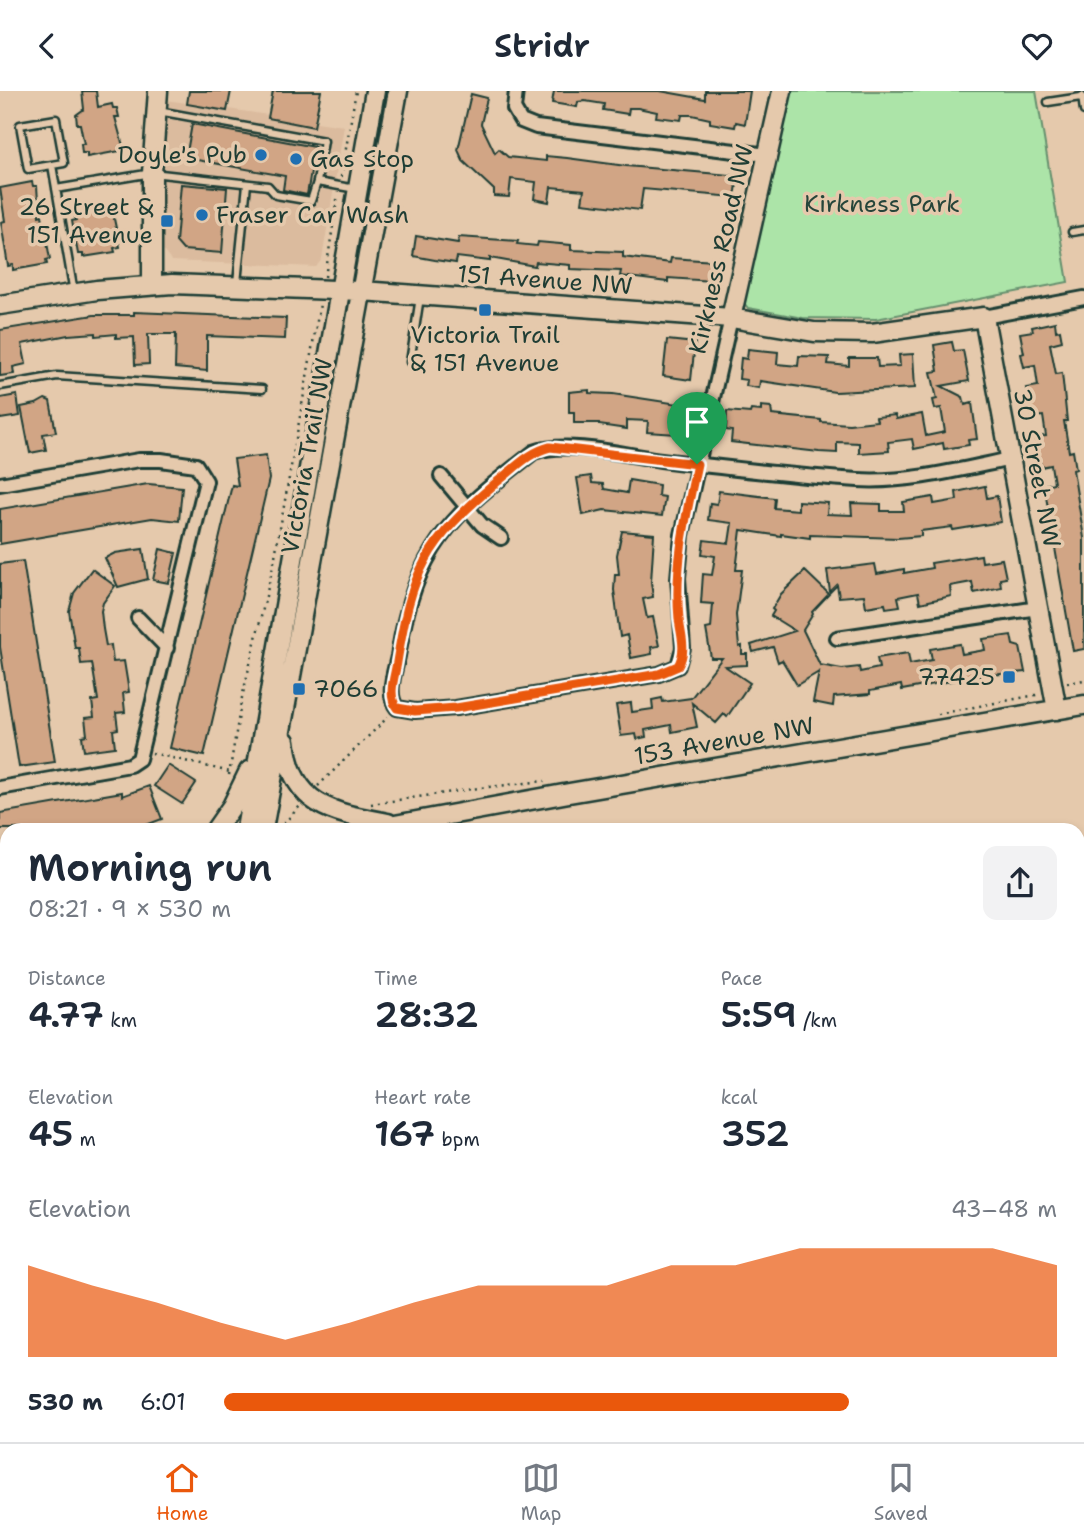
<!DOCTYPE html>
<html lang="en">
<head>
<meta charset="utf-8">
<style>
	:root { --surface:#fff; --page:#f2f2f3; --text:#1f2937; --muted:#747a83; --line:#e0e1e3; --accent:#ea580c }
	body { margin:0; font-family:"Shantell Sans",sans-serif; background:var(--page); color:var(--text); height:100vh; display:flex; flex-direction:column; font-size:26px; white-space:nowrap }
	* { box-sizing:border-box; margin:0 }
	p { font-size:23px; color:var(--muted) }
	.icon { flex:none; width:38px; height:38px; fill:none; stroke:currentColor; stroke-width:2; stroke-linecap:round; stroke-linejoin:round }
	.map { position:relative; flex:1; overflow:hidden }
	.side { position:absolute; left:0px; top:732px; width:1085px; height:620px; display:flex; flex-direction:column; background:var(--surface); border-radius:21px 21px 0 0; box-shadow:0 4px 10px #0003 }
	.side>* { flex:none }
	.pin { position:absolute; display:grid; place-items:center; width:60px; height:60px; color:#fff; margin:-72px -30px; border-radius:50% 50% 50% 0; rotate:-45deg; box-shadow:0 0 7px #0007 }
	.pin .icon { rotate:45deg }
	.round { display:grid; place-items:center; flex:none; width:74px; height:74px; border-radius:14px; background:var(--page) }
	.summary { display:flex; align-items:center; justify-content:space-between; height:119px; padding:0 28px }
	h1 { font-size:38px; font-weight:600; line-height:52px }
	.figures { display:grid; grid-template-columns:repeat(3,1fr); gap:10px; height:119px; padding:7px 28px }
	.figures div { display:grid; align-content:center }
	.figures b { font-size:35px; font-weight:600 }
	.figures small { font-size:19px; font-weight:400 }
	.figures p { font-size:19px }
	.chart { height:196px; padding:14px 28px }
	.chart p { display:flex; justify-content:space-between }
	.chart svg { width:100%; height:126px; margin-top:7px; fill:var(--accent); opacity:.7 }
	ul { padding:0 28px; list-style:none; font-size:23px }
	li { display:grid; grid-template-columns:112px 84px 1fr; align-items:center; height:52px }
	li i { height:18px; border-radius:9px; background:var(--accent) }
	header { display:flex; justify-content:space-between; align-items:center; height:91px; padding:0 28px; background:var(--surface); font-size:32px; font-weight:600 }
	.menu { display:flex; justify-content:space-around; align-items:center; height:98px; border-top:2px solid var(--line); background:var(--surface); font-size:19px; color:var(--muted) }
	.menu a { display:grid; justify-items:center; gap:4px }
	.menu .active { color:var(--accent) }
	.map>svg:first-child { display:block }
</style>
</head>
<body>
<header><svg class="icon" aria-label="back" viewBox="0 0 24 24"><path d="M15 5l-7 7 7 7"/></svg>Stridr<svg class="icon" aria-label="heart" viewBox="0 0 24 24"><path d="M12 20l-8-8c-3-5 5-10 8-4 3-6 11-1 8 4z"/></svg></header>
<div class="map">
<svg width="1084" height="1351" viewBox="0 0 1084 1351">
	<rect width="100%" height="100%" fill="#e5c9ac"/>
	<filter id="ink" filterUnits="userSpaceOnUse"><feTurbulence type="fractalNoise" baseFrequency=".0143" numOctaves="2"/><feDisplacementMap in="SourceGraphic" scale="14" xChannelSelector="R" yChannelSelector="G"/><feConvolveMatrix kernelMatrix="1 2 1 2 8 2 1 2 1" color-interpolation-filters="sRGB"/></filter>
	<g filter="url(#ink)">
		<path fill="#dbbb9e" d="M166 9 344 35 322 168 316 176 171 170 159 154Z"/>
		<path fill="#ace4a8" stroke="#66906e" stroke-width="2" d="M792 0H1036L1068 191 876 228 803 227 748 217 744 212Z"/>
		<path fill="#d1a585" stroke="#1f3d34" stroke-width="2" d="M82 0H96L98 16 112 13 113 17H117L119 26H115L123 55 119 56 120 60 87 66V62H82L81 53H84L80 33H77L76 24 84 18Z
			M189 0H231L227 20 187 13Z
			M273 0H321L314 36 268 27Z
			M554 0H660L705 8V0H750L745 33 736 31 735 36 710 32V28L692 24H682L681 29 656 26 657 21 638 17H629L628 23 603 19 604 13 585 10 578 11 577 16 552 12Z
			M471 3 487 7 481 33 495 62 499 58 508 66 546 70V65L567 67 626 75 730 84 738 86 736 100 734 106 643 98 640 119 582 112 584 99 551 96 549 111 534 108 536 91 511 88 509 106 494 105V99L463 70 458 59Z
			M192 33 315 56 307 104 283 99 285 85 186 67Z
			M32 91 33 95H37L39 125 42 124 50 168 46 169 47 173 13 179V174L8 175 1 131 5 130 0 97Z
			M181 93 227 97 222 162 183 159 176 151Z
			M108 119 109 124 113 123 120 156 114 157 115 161 83 166V163H78L72 130 76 129 75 125Z
			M416 145 458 152 459 146 518 150 517 153 537 155 538 151 571 154V159L623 161V166L670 172 671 167 714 170 712 190 668 187V191L620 185 621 180 570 178V174L536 171 535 175 490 167V170L457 166 456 172 435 169 413 165Z
			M134 221 286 227 285 248 207 245V280L175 277 176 243H148L149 273 135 274 134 246 116 247V243L96 245V242L68 244 22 253 26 273 13 276 14 283 0 285V239L94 224H134Z
			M1055 231 1056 240 1060 239 1062 250 1050 253 1056 283 1062 282 1067 330H1064L1069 361 1073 360 1076 378 1073 379 1084 447V558L1073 560 1044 394 1054 392 1051 374 1041 376 1035 346 1046 345 1043 325 1033 326 1026 297 1038 295 1035 274 1024 276 1021 263 1024 262 1020 242 1033 240 1032 236Z
			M667 249 695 252 691 289 663 285Z
			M952 251 954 260 963 259 969 290 941 295 963 306 965 314 972 312 977 348 968 349 969 354 944 358 943 352 914 358 912 348 888 351 889 360 859 362V352L837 351V362L819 361 731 351 732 340 726 339 727 320 750 322 751 319 761 320V315L771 316 772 324 821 329V331L849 333 877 330 876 326 895 324 896 328 922 323 926 345 945 341 941 317 935 318 933 309 937 308 931 281 938 280 934 254Z
			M748 258 778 261 777 273 798 275 799 265 829 266 828 273 849 275V267H877L878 276 900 275 899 264 913 263 915 297 835 301 760 290 759 297 746 295 747 289 739 288 741 267 747 268Z
			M589 299V302L613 303 685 314 683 334 678 333 677 343 647 341 648 330 627 329V338L599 334V332H574V321H569V301Z
			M17 304 20 325 0 328V307Z
			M45 308 50 310 56 341 43 343 46 359 30 362 21 316 36 313Z
			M266 364 269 388 204 665 170 657 232 394 238 395 234 368Z
			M591 385 592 392 603 393 604 398 627 402 629 389 659 394 658 405 665 406 662 425 604 419 583 424 577 387Z
			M148 393 182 396 179 430 152 427 0 453V418Z
			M985 395 987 407 997 405 1001 431 953 439 952 436 921 440V445L898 447 810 444V447L781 443V445L741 439 736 479H742L736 524 739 556 742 555V563H747V574L725 575 750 592 727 626 724 623 716 632 692 612 697 636 672 641 671 634 645 639 646 646 637 648 636 643 621 645 616 614 631 612 632 621 653 618 652 609 662 607 663 611 691 607 722 567H711L706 538 711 537 713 513 701 512 703 483 712 484 715 465 702 463 704 449 729 452 732 432 708 429 710 412 717 413 719 400 775 407 774 417 798 419V410L828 412 827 423 852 424 851 412 881 413V420H904L903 411 933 406 934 413 957 409 956 401Z
			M622 440 654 443 651 491 653 506 643 508 647 527 653 526 659 555 651 556 652 563 631 567 627 544 620 546 614 499 615 483H619L617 464Z
			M143 458 148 488 118 496 105 467 115 462Z
			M160 458 176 462 169 492 153 489Z
			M981 464 982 471 1002 468 1006 487 1000 488 1001 496 974 502 972 491 950 495 951 505 920 512 918 502 898 506 900 515 886 517 885 513 866 516 864 504 839 506 837 494 830 501 827 479 875 473 877 483 904 478V482L932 477 931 472Z
			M23 470 55 671 19 676 0 556V473Z
			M92 478 115 495 103 512 101 520 103 538 106 555 111 554 113 571 124 570 129 601 123 602 125 621 116 622 118 638 113 639 115 656 84 660 82 645 87 644 85 627 94 626 92 610 98 609 92 572 81 573 79 557H75L69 520 74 502Z
			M805 480 829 503 812 521 813 523 803 539 820 574 842 578 859 576 860 581 879 577 877 567 908 562 910 573 932 569 930 558 960 553 962 563 985 559 983 548 1011 544 1013 554 1020 556 1025 581 978 585 902 599 901 594 870 600V603L834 606 833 615 813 611 819 581 797 594 782 569 778 571 773 556 753 561 751 554 795 540 771 525 774 520 772 518 781 503Z
			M168 674 196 692 182 713 154 695Z
			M149 695 162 728 141 736 140 733 109 738H0V722L122 701V705Z"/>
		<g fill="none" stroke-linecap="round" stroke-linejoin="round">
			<defs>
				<path id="lane" d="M1082 5 1084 20
					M1048 11 1081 6
					M158 20 324 50 317 91
					M52 74 64 72 56 28 20 34 28 78 52 74 74 202
					M56 98 152 82 268 95 276 104 311 110 317 91 356 98
					M1072 141 1084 139
					M237 192 247 93
					M410 271 420 206
					M0 295 57 285 262 298"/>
				<path id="street" d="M516 0 514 18 521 30 536 36 768 64
					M984 226 1084 207
					M731 227 682 444 678 487 683 557 678 575 659 583 456 617 415 620 397 617C386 603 395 580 398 565 416 454 449 427 534 361 567 349 626 364 661 369 726 377 792 385 858 389 909 392 962 378 1011 368
					M441 385 482 434 501 447
					M0 393 139 369H161L196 374 206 390 139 668 130 674 0 697
					M138 527 167 557
					M837 547 1038 517"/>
				<path id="secondary" d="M152 194V82L158 0
					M0 214 97 199 172 193 362 200 731 227 814 241 872 242 984 226 1057 619
					M731 227 782 0
					M285 650C292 716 333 722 388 732
					M216 738 232 715 249 680
					M246 738 375 0
					M263 738 398 0
					M373 738 569 702 1084 614
					M0 804 7 803
					M1078 1289 1084 1277
					M1050 1351 1053 1344"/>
			</defs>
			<use href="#lane" stroke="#1f3d34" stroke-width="11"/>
			<use href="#street" stroke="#1f3d34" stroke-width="18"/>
			<use href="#secondary" stroke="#1f3d34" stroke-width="23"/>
			<path stroke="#1f3d34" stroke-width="2.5" stroke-dasharray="2 5" stroke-linecap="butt" d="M341 86 356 0
				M325 186 338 103
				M1067 592 1084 589
				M938 623 1041 603
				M152 662 230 681
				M229 684 241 611 274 471 320 213
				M318 695 388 626
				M371 713 479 697 545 690
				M279 738 300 715
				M0 787 7 786"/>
			<use href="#lane" stroke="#e5c9ac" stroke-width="6"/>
			<use href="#street" stroke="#e5c9ac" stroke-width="12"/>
			<use href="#secondary" stroke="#e5c9ac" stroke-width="18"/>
			<path stroke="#1f3d34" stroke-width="3.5" stroke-dasharray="10 5" stroke-linecap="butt" d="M1078 1205 1084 1196
				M981 1351 986 1344"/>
		</g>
	</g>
	<g fill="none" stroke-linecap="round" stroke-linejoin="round" filter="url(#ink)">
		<defs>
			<path id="route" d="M550 356 697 373C686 425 674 475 679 528 681 545 687 559 678 575L659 583 456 617 415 620 397 617C387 604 395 585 397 571 412 478 425 452 497 391 514 378 529 361 550 356Z"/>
		</defs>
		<use href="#route" stroke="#fff" stroke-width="14"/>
		<use href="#route" stroke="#ea580c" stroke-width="9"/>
	</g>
	<g fill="#1f6fb2" stroke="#e5c9ac" stroke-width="2.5">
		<circle cx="261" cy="64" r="7"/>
		<circle cx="296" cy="68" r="7"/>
		<circle cx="202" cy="124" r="7"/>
		<rect x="160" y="123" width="14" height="14" rx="3.5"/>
		<rect x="478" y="212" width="14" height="14" rx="3.5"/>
		<rect x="1002" y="579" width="14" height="14" rx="3.5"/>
		<rect x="292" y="591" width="14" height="14" rx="3.5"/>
	</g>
	<g text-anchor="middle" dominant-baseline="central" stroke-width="7" stroke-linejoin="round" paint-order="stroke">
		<g font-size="24" fill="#1f3d34" stroke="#e5c9ac" text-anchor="end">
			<text x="247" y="64">Doyle's Pub</text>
			<text x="310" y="68" text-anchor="start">Gas Stop</text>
			<text x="153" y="116">26 Street &amp;<tspan x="153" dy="28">151 Avenue</tspan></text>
			<text x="216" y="124" text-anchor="start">Fraser Car Wash</text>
			<text x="485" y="244" text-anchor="middle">Victoria Trail<tspan x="485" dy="28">&amp; 151 Avenue</tspan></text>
			<text x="995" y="586">77425</text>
			<text x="313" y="598" text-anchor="start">7066</text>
		</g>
		<g font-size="24" fill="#26453a" stroke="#e5c9ac">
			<text x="882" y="113">Kirkness Park</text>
		</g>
		<g font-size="24" fill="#1f3d34" stroke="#e5c9ac">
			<text transform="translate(721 158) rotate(-77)">Kirkness Road NW</text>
			<text transform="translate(545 189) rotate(4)">151 Avenue NW</text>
			<text transform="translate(307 365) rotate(-80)">Victoria Trail NW</text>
			<text transform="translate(1037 377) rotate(79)">30 Street NW</text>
			<text transform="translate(724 650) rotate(-10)">153 Avenue NW</text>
		</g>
	</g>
</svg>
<div class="pin" style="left:697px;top:373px;background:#1e9e55"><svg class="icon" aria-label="arrive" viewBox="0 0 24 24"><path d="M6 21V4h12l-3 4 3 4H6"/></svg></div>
<section class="side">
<div class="summary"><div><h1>Morning run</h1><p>08:21 · 9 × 530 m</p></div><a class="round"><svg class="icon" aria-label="share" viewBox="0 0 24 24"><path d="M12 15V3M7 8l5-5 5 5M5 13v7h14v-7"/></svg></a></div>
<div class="figures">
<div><p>Distance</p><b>4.77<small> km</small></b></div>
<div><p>Time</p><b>28:32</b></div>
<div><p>Pace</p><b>5:59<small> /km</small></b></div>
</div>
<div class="figures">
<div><p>Elevation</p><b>45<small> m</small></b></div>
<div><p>Heart rate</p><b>167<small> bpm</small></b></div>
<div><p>kcal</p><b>352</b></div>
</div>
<div class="chart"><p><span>Elevation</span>43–48 m</p>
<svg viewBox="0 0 160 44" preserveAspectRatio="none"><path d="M0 44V12L10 19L20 25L30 32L40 38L50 32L60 25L70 19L80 19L90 19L100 12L110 12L120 6L130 6L140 6L150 6L160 12V44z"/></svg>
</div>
<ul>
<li><b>530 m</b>6:01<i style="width:75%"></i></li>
</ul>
</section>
</div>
<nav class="menu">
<a class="active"><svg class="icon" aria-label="home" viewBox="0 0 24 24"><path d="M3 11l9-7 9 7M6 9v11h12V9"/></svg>Home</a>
<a><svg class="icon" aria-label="map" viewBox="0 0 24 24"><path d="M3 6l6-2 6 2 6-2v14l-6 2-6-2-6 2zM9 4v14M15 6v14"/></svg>Map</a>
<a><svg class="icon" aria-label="saved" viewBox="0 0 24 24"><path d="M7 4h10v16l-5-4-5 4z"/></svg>Saved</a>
</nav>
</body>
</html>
